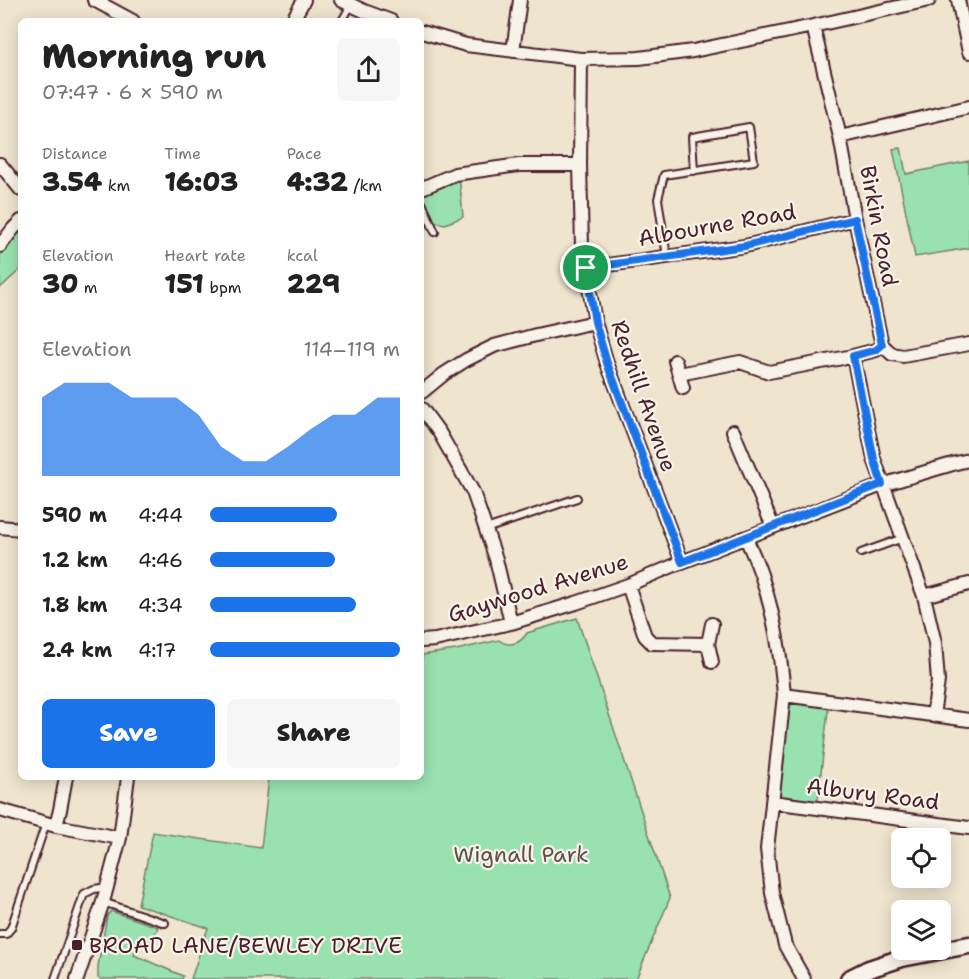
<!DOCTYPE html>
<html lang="en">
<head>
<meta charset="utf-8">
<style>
	:root { --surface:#fff; --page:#f6f6f6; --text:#222; --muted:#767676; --accent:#1a73e8 }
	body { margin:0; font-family:"Shantell Sans",sans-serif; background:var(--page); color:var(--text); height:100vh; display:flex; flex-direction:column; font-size:22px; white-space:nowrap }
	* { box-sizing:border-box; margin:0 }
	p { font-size:20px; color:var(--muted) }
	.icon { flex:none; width:33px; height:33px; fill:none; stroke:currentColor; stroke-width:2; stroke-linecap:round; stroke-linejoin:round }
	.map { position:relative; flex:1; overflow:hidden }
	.details { position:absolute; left:18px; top:18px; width:406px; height:762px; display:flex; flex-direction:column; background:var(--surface); border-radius:9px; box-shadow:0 3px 15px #0003 }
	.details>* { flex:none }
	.tools { position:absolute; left:891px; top:828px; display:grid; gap:12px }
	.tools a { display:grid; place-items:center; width:60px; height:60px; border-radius:9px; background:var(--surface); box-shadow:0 3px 15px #0003; font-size:30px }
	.pin { position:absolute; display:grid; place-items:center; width:51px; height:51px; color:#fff; margin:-26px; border:3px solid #fff; border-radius:50%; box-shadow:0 2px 6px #0007 }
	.round { display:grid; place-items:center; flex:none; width:63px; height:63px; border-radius:9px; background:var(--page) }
	.overview { display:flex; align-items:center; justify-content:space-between; height:102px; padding:0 24px }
	h1 { font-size:33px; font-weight:800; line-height:45px }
	.stats { display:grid; grid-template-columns:repeat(3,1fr); gap:9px; height:102px; padding:6px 24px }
	.stats div { display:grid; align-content:center }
	.stats b { font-size:26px; font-weight:800 }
	.stats small { font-size:16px; font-weight:400 }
	.stats p { font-size:16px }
	.chart { height:168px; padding:12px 24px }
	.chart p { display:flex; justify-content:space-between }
	.chart svg { width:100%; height:108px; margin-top:6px; fill:var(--accent); opacity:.7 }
	.cta { display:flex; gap:12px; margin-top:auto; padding:12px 24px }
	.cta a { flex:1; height:69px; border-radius:9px; background:var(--accent); color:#fff; font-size:24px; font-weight:800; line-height:69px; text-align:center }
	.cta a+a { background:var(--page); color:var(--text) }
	ul { padding:0 24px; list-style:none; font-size:20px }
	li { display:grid; grid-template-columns:96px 72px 1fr; align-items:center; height:45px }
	li i { height:15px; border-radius:8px; background:var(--accent) }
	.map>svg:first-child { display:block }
</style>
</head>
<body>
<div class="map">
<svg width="969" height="979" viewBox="0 0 969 979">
	<rect width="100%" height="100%" fill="#efe5ce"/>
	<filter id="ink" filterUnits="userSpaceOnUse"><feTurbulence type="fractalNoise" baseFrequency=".0167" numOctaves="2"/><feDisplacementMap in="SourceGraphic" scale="12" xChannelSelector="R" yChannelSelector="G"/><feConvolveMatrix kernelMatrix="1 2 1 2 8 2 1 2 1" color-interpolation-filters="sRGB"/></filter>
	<g filter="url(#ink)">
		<path fill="#99e2b0" stroke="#72806e" stroke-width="1.5" d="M901 148 906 174 969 161V248L915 257 893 149Z
			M459 174 463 217 445 224 430 221 422 232V188Z
			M21 221V269L0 288V237Z
			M577 618 670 898 636 979H191L208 928 138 905 153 832 261 848 269 777H422V655L456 650 499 640C509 648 521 643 527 633Z
			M784 695 829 702 817 808 772 802Z
			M111 911 158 927 151 943 139 940 134 955 183 976 182 979H101L98 978V966L107 916Z"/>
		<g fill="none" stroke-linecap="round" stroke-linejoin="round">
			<defs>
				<path id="lane" d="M342 21 351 5
					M422 203 435 232
					M667 257 658 199 664 175 754 161 749 127 692 137 694 171
					M486 529 577 498
					M861 553 903 538
					M103 902 165 923
					M0 934H6L11 928 46 823
					M55 979 84 894 94 889 107 887"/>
				<path id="street" d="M94 0 133 21
					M341 0 364 11 391 21
					M958 0 969 52
					M292 21 304 0
					M813 26 840 137 855 219 882 345 892 354 903 356 969 344
					M422 32 466 45 581 59 639 58 693 51 813 26 929 0
					M513 51 520 0
					M581 59 580 165 582 246 595 322 607 363 682 562
					M840 137 969 107
					M0 164 21 190
					M422 188 455 174 519 165H580
					M0 246 13 229 21 221
					M586 268 745 246 855 219
					M853 356 874 459 924 596 935 643 938 681 933 716
					M675 361 683 388
					M679 374 740 362 769 372 853 356 876 350 882 345
					M422 392 444 374 466 360 494 346 536 335 595 322
					M422 409 439 432 473 492 496 559 511 623
					M733 431 773 527
					M0 527 21 529
					M746 538C752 552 759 566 763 581 775 618 781 657 784 695L767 849 772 893 785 945 804 979
					M628 585 645 636 652 643 708 644
					M924 596 969 584
					M712 624 708 644 712 662
					M422 641 435 640 511 623 576 603 628 585 682 562 882 485 956 463 969 460
					M784 695 969 720
					M772 802 969 828
					M0 810 56 826 120 838
					M56 826 60 810 66 777
					M77 979 103 902 120 838 128 777"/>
				<path id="secondary" d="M849 979 869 969 902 958 969 945"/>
			</defs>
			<use href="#lane" stroke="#4a1f2b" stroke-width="10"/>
			<use href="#street" stroke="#4a1f2b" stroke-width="16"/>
			<use href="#secondary" stroke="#4a1f2b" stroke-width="21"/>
			<use href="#lane" stroke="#f7f3e8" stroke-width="6"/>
			<use href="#street" stroke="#f7f3e8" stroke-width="12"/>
			<use href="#secondary" stroke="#f7f3e8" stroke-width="16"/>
		</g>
	</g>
	<g fill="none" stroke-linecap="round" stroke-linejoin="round" filter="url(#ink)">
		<defs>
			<path id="route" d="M855 219 882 345 876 350 853 356 874 459 882 484 682 562 607 363 595 322 586 268 745 246Z"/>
		</defs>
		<use href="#route" stroke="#fff" stroke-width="12"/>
		<use href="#route" stroke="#1a73e8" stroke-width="8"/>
	</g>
	<rect fill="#4a1f2b" stroke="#f7f3e8" stroke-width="2" x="71" y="939" width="12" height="12" rx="3"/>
	<g text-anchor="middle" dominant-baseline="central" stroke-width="4.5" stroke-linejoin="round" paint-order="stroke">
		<g font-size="22" fill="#4a1f2b" stroke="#f7f3e8">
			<text transform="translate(717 225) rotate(-10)">Albourne Road</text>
			<text transform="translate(879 226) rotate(79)">Birkin Road</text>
			<text transform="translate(644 396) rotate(71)">Redhill Avenue</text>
			<text transform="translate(538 588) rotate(-17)">Gaywood Avenue</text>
			<text transform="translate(873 794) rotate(7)">Albury Road</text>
		</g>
		<g font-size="22" fill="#5e504c" stroke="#f7f3e8">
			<text x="521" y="854">Wignall Park</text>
		</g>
		<g font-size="22" fill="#4a1f2b" stroke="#f7f3e8" text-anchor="start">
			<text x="89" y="945">BROAD LANE/BEWLEY DRIVE</text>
		</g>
	</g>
</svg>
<div class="tools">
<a><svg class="icon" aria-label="locate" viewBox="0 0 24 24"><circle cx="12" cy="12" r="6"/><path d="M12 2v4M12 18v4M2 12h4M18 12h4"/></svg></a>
<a><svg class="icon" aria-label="layers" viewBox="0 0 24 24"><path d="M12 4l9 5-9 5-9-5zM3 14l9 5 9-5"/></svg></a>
</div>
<div class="pin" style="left:586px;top:268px;background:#1e9e55"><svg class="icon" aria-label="arrive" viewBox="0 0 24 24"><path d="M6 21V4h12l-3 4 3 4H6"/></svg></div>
<section class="details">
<div class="overview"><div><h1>Morning run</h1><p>07:47 · 6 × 590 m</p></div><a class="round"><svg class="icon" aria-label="share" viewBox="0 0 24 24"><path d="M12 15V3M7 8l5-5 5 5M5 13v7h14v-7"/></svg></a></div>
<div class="stats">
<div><p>Distance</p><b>3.54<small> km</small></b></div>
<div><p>Time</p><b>16:03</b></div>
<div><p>Pace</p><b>4:32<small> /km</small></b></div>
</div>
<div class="stats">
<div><p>Elevation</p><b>30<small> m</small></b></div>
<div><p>Heart rate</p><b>151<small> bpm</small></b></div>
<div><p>kcal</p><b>229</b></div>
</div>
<div class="chart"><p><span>Elevation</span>114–119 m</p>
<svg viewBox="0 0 160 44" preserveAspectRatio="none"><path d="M0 44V12L10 6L20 6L30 6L40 12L50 12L60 12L70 19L80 32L90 38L100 38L110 32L120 25L130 19L140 19L150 12L160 12V44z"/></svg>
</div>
<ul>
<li><b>590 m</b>4:44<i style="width:67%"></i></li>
<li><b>1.2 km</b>4:46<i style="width:66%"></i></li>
<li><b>1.8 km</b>4:34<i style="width:77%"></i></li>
<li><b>2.4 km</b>4:17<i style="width:100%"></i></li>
</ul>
<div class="cta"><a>Save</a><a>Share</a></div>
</section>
</div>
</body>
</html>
